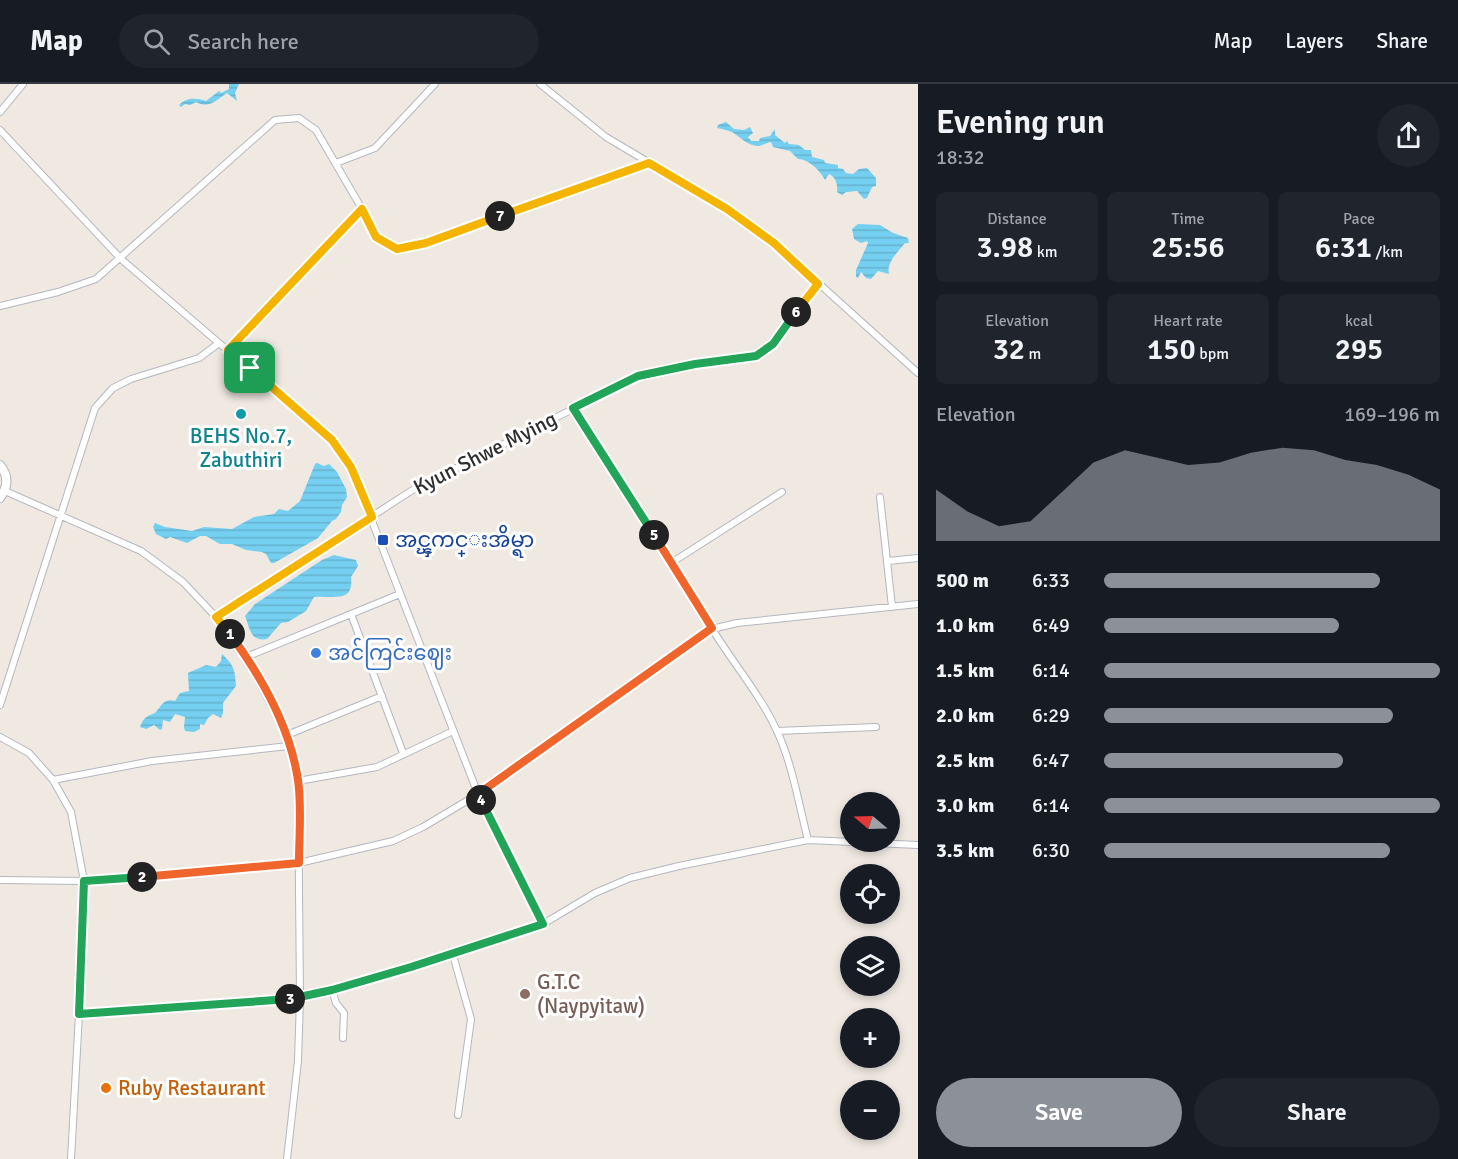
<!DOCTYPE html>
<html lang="en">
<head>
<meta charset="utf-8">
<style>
	:root { --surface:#171b24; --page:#20242c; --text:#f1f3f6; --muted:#9ea1a6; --line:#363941; --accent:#8c9099 }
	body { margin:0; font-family:Signika,"Noto Sans Myanmar",sans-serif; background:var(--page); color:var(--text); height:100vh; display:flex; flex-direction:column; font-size:22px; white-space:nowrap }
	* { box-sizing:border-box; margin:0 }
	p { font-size:20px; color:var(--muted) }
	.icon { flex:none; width:33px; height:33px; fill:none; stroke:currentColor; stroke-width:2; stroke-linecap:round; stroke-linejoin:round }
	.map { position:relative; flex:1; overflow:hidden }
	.side { display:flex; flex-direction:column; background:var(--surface); width:540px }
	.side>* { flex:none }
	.needle { width:39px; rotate:289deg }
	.controls { position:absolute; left:840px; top:708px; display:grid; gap:12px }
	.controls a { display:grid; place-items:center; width:60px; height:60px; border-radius:50%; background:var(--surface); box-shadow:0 3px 9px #0003; font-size:30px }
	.pin { position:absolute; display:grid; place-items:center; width:51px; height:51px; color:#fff; margin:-26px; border-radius:12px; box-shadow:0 3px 9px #0006 }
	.km { position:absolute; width:30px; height:30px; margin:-15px; border-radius:50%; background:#222; color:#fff; font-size:16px; line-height:30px; text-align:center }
	.round { display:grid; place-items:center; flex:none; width:63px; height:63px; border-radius:32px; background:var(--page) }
	.headline { display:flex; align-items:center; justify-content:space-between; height:102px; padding:0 18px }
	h1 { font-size:33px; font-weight:600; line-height:45px }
	.stats { display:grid; grid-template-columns:repeat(3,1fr); gap:9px; height:102px; padding:6px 18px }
	.stats div { display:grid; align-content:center; border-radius:9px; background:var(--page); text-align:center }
	.stats b { font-size:30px; font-weight:600 }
	.stats small { font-size:16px; font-weight:400 }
	.stats p { font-size:16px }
	.chart { height:168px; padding:12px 18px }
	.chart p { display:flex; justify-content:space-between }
	.chart svg { width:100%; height:108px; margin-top:6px; fill:var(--accent); opacity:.7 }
	.primary-button { display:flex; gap:12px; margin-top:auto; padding:12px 18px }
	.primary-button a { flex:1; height:69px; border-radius:36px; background:var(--accent); color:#fff; font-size:24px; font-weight:600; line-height:69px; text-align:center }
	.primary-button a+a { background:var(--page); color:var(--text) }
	ul { padding:0 18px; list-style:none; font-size:20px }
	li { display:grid; grid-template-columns:96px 72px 1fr; align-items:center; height:45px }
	li i { height:15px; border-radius:8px; background:var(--accent) }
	header { display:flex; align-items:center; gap:36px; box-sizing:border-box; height:84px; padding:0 30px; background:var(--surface); border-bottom:2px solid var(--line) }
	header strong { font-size:28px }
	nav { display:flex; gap:33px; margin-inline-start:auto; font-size:21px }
	.search { width:420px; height:54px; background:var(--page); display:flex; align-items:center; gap:15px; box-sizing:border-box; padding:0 21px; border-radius:33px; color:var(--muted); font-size:22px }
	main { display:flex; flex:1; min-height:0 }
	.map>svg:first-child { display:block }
</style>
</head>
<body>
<header>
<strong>Map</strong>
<div class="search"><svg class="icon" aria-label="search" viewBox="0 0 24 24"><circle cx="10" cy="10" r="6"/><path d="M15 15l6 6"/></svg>Search here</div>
<nav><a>Map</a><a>Layers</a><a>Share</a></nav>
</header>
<main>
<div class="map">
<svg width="918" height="1075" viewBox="0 0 918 1075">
	<defs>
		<pattern id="water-rules" width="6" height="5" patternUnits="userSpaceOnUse" patternTransform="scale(1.5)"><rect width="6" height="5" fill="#75cff0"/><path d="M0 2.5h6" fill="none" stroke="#66b2ce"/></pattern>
	</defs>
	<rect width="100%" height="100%" fill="#efe9e1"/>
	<path fill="url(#water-rules)" d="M229 0H239L235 9 237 17 227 9C216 16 210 25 196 18L190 21 185 20 181 23 179 21C187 13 196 14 206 17L219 7 221 9 229 5Z
		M726 38 734 45 744 46 750 43 753 49 748 53 751 57H759L760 54 770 52 775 45V51L785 59 787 57 789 60 799 61 805 66H811L812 73 824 76 825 79 838 81V84L843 85 846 89 853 90 859 85 867 84 876 94V102L872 103 867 114 864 115 857 107 846 108 842 111 837 108C838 101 836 93 829 90L825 96C820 86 808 75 798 75L790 67 773 63 771 58C765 59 762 62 757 62 747 61 739 52 732 48 727 46 722 45 717 44L718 41Z
		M858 140 880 141 893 149 908 154 909 159H905C899 167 886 178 889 190L878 187 871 195 866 194 861 188 858 194 856 193V186L868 159 867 157 861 159 854 155 852 145Z
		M317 379 324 382 329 380 337 388 346 405 347 413 342 421 341 428 336 435 332 437 318 454 274 479H271L266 470 262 468 246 466 232 460H220L206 452H200L187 459 170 453 166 455 156 450 153 443 155 439 165 443 192 447 204 443 232 445 254 433 274 430 279 425 288 427 300 417 315 380Z
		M334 471 356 476 358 482 351 493C354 520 333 511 314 513L306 527 288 538 281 539 267 555C250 558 250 544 245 532L255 520 322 476Z
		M222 570C234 581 235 586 236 602L223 619V629L221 634 213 630 208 634 204 641 200 640V645L194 648 185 647 184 643 185 633 175 630 170 638 163 636 162 645 160 646 154 641 146 645 140 643C143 633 148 632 155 629 162 621 164 614 175 617L180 609 189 607 188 589 206 581 216 583 221 577Z"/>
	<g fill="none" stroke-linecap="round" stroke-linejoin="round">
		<defs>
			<path id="minor" d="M540 0 606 53 727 125 774 159 918 289
				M0 28 23 0
				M0 46 121 175 332 356 351 383 478 710 543 840
				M336 79 375 64 435 0
				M0 222 58 208 96 195 275 36 299 34 316 46 362 125 377 153 397 164 425 159 649 79
				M228 266 362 125
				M573 324C620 396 665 470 711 543 732 578 760 610 777 647 792 679 799 721 808 756
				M5 407 141 467 183 498 216 533 246 573 287 651 298 697 300 914 298 977 287 1075
				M880 413 892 523
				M888 477 918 474
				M671 479 782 408
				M400 510 351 530 403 669
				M216 533 411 407 638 292 695 280 756 272 773 260 818 199
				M246 573 351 530
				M0 621 95 324 113 304 131 295 199 274 219 259
				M777 647 876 643
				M287 651 382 612
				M0 653 29 669 53 696 71 728 84 797 79 930 71 1075
				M53 696 152 677 289 662
				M298 697 377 683 453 647
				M0 796 84 797 299 779 393 757 423 743 490 703 712 545 737 539 918 520
				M453 871 471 935 458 1031
				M332 906 336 919 344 929 343 954
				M79 930 300 914 453 871 543 840 595 809 630 794 679 782 808 756 918 761"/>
			<path id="secondary" d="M0 381C9 392 8 403 0 414"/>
		</defs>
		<use href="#minor" stroke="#b4b7c1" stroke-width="8"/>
		<use href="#secondary" stroke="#b4b7c1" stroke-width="10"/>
		<use href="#minor" stroke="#fff" stroke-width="6"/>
		<use href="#secondary" stroke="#fff" stroke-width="8"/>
	</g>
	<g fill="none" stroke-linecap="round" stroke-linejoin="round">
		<defs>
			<path id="split-1" d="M230 550 216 533 372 433 351 383 332 356 250 284"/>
			<path id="split-2" d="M142 793 299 779C299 752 302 722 298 696 290 643 261 592 230 550"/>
			<path id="split-3" d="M142 793 84 797 79 930 290 915"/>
			<path id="split-4" d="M290 915 332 906 411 883 543 840 481 716"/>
			<path id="split-5" d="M481 716 478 710 712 544 654 451"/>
			<path id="split-6" d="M654 451 573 324 638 292 695 280 756 272 773 260 796 228"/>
			<path id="split-7" d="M500 132 649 79 727 125 774 159 818 200 796 228"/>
			<path id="split-8" d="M250 284 228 266 362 125 376 153 397 165 426 159 500 132"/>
		</defs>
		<use href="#split-1" stroke="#fff" stroke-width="12"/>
		<use href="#split-2" stroke="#fff" stroke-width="12"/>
		<use href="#split-3" stroke="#fff" stroke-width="12"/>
		<use href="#split-4" stroke="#fff" stroke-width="12"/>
		<use href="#split-5" stroke="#fff" stroke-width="12"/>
		<use href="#split-6" stroke="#fff" stroke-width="12"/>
		<use href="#split-7" stroke="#fff" stroke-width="12"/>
		<use href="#split-8" stroke="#fff" stroke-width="12"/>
		<use href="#split-1" stroke="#f5b400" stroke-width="8"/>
		<use href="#split-2" stroke="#f0652b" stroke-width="8"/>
		<use href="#split-3" stroke="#22a559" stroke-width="8"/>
		<use href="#split-4" stroke="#22a559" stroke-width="8"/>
		<use href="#split-5" stroke="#f0652b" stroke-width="8"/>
		<use href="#split-6" stroke="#22a559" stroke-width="8"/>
		<use href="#split-7" stroke="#f5b400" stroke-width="8"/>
		<use href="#split-8" stroke="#f5b400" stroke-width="8"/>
	</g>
	<circle fill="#0f9aa8" stroke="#fff" stroke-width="2" cx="241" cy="330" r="6"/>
	<rect fill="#1a4fb4" stroke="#fff" stroke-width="2" x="377" y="450" width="12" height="12" rx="3"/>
	<circle fill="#3f7fe0" stroke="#fff" stroke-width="2" cx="316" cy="569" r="6"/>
	<circle fill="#8d6e63" stroke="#fff" stroke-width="2" cx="525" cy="910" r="6"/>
	<circle fill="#e8710a" stroke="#fff" stroke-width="2" cx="106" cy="1004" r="6"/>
	<g text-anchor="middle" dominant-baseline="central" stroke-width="6" stroke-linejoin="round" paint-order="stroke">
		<g font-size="21" fill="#0d838f" stroke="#fff">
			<text x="241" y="352">BEHS No.7,<tspan x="241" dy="24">Zabuthiri</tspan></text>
		</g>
		<g font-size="21" fill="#2e2e2e" stroke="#fff">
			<text transform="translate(485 369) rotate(-27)">Kyun Shwe Mying</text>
		</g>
		<g font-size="21" fill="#164399" stroke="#fff" text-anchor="start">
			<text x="395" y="456">အင္ၾကင္းအိမ္ရာ</text>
		</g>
		<g font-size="21" fill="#366cbe" stroke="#fff" text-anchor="start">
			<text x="328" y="569">အင်ကြင်းဈေး</text>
		</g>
		<g font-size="21" fill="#785e54" stroke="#fff" text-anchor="start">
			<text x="537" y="898">G.T.C<tspan x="537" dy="24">(Naypyitaw)</tspan></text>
		</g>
		<g font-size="21" fill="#c56008" stroke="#fff" text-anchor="start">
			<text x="118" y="1004">Ruby Restaurant</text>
		</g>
	</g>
</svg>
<div class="controls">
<a><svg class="needle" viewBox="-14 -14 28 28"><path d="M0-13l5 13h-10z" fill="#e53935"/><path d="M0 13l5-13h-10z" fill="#9ea1a6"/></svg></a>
<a><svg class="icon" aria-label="locate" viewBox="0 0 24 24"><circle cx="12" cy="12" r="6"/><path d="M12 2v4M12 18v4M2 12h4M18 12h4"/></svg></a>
<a><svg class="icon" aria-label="layers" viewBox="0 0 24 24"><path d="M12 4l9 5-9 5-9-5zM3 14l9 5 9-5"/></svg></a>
<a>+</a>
<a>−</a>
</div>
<div class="pin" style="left:250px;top:284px;background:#1e9e55"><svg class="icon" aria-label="arrive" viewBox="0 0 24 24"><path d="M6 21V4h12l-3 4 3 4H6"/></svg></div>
<b class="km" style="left:230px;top:550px">1</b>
<b class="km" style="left:142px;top:793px">2</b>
<b class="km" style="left:290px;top:915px">3</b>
<b class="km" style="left:481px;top:716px">4</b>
<b class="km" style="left:654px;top:451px">5</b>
<b class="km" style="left:796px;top:228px">6</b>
<b class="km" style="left:500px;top:132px">7</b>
</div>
<section class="side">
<div class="headline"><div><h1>Evening run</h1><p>18:32</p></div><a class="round"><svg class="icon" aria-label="share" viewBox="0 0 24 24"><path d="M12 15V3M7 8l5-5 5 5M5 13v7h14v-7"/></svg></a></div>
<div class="stats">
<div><p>Distance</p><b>3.98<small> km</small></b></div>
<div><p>Time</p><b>25:56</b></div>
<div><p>Pace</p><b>6:31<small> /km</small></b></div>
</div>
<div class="stats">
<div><p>Elevation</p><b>32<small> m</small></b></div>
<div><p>Heart rate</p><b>150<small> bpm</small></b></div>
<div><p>kcal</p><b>295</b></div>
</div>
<div class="chart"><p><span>Elevation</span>169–196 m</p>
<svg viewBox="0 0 160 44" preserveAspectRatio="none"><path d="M0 44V23L10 32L20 38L30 36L40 24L50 12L60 7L70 10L80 13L90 12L100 8L110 6L120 7L130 11L140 13L150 17L160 23V44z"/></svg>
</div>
<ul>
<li><b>500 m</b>6:33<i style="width:82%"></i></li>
<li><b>1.0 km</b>6:49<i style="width:70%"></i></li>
<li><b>1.5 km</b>6:14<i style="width:100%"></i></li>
<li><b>2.0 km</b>6:29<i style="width:86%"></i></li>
<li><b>2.5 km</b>6:47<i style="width:71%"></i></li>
<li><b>3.0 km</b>6:14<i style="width:100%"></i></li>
<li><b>3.5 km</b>6:30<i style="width:85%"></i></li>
</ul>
<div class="primary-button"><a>Save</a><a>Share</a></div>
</section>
</main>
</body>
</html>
